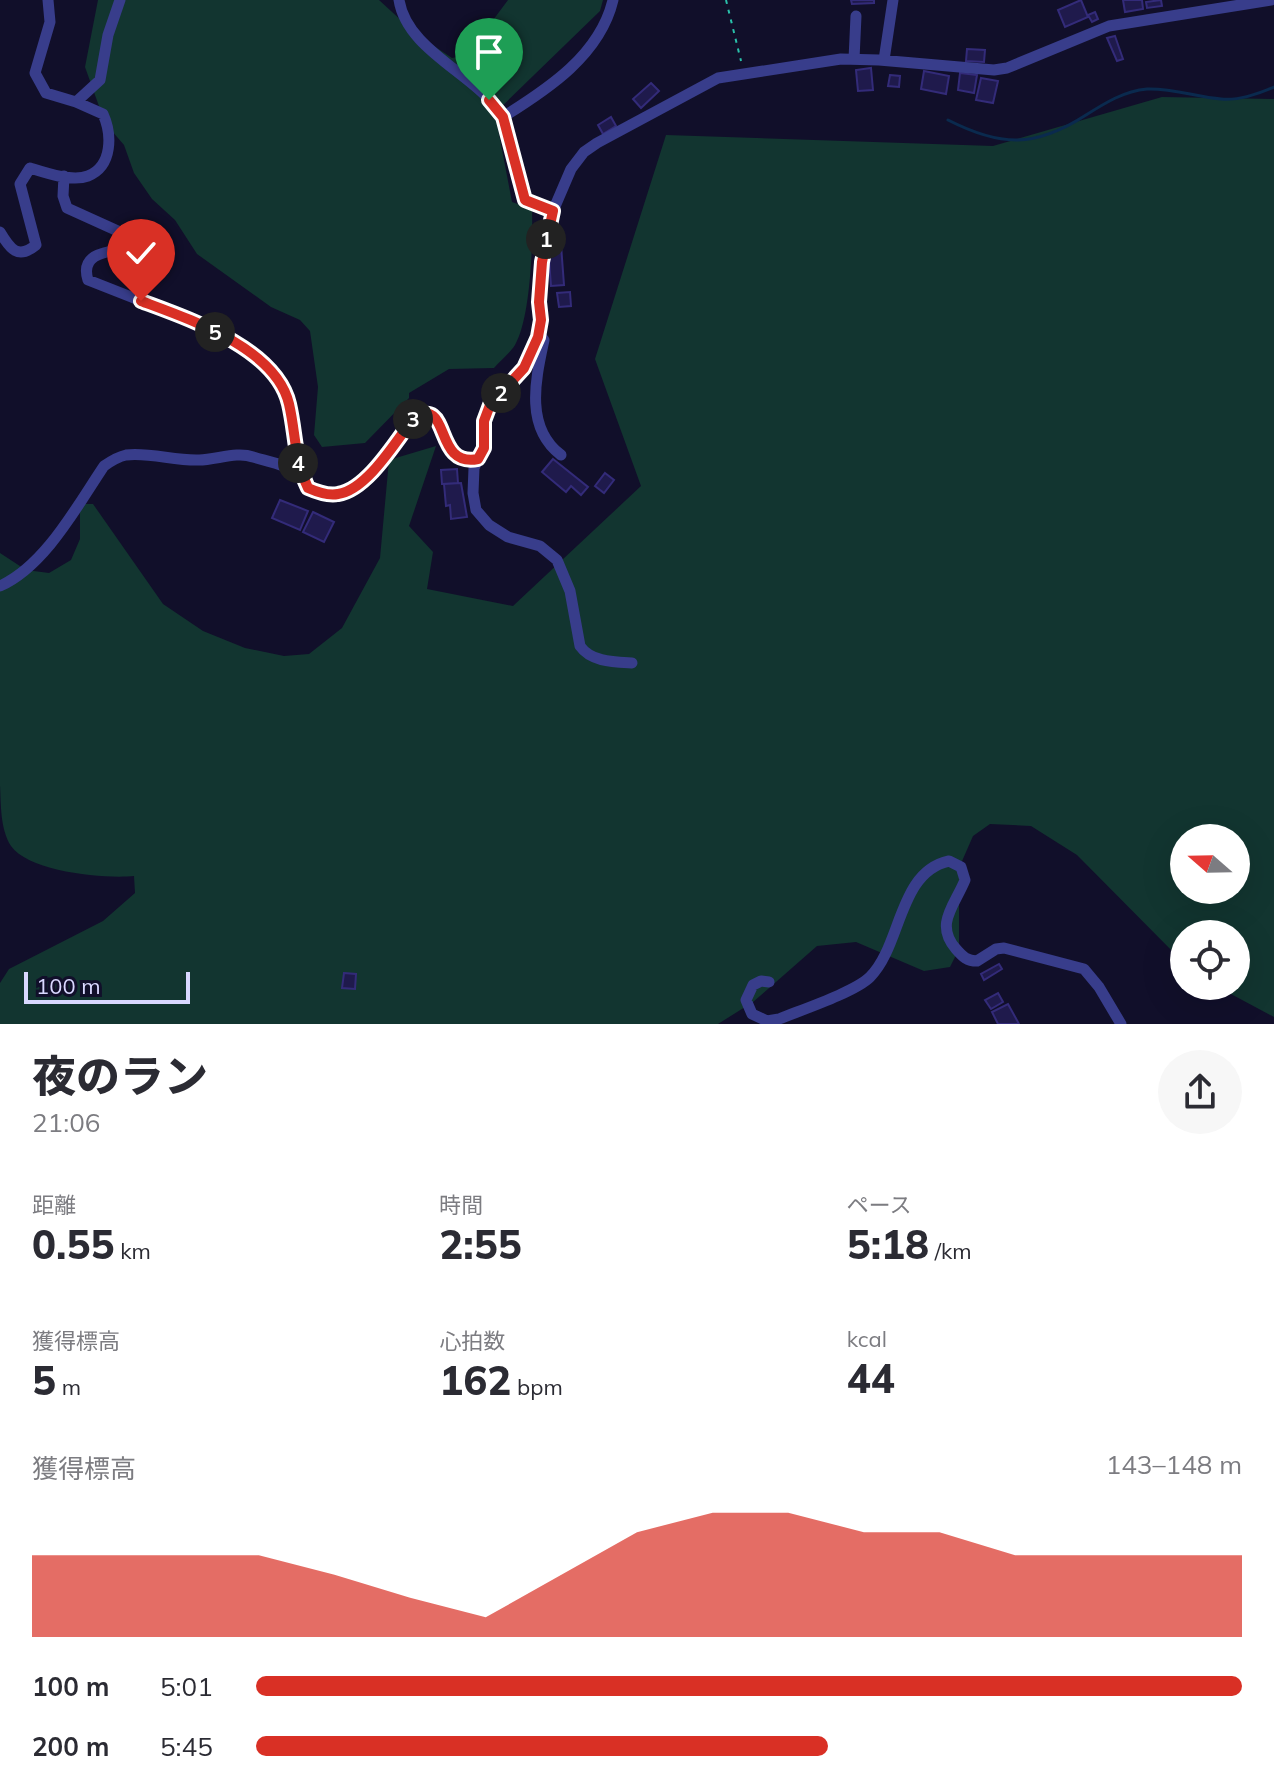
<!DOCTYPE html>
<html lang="ja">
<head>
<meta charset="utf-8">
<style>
	:root { --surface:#fff; --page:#f7f7f7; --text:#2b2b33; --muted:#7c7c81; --accent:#d93025 }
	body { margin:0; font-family:Mulish,"Noto Sans JP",sans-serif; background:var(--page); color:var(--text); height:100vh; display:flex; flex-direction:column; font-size:30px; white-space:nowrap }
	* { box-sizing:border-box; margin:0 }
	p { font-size:26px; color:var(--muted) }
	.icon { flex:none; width:44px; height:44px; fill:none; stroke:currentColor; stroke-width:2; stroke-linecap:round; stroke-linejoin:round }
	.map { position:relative; height:1024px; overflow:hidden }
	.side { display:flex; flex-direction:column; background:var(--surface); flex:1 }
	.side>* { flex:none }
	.needle { width:52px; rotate:290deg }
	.tools { position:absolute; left:1170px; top:824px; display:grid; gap:16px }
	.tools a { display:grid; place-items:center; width:80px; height:80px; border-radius:50%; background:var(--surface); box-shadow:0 8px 32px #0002; font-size:40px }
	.scale { position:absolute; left:24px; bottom:20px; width:166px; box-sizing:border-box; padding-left:8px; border:4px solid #d9d8ff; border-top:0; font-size:22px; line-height:28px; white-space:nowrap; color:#d9d8ff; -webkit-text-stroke:6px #110f2a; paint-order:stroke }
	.pin { position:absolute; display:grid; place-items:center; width:68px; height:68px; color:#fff; margin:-82px -34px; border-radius:50% 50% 50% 0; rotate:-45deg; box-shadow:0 0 8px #0007 }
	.pin .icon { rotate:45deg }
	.km { position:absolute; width:40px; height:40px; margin:-20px; border-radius:50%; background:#222; color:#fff; font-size:22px; line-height:40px; text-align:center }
	.round { display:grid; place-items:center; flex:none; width:84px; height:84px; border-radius:42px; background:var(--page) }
	.overview { display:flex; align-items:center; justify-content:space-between; height:136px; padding:0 32px }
	h1 { font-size:44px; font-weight:800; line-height:60px }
	.stats { display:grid; grid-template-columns:repeat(3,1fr); gap:12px; height:136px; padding:8px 32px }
	.stats div { display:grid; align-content:center }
	.stats b { font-size:40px; font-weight:800 }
	.stats small { font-size:22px; font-weight:400 }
	.stats p { font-size:22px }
	.chart { height:224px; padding:16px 32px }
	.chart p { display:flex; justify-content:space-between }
	.chart svg { width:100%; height:144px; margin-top:8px; fill:var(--accent); opacity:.7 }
	ul { padding:0 32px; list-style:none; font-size:26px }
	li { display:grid; grid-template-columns:128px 96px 1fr; align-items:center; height:60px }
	li i { height:20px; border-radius:10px; background:var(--accent) }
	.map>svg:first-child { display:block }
</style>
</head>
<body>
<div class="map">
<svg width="1274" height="1024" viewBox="0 0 1274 1024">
	<rect width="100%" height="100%" fill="#110f2a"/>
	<path fill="#123530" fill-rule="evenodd" d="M98 0H379L416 34 452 58 467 55 508 0H603L600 11 495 113 512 202 532 209C533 242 531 317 515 345 510 353 500 361 494 368L449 369 409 393V398L365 443 322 447 314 435 318 387 310 331 300 320 271 307 197 254 175 220 152 199 134 173 124 145 105 123 85 67Z
		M1162 97 1274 99V1017L1216 986H1236V934H1184V963L1077 855 1031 826 990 824 973 836 959 868V949L950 967 924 971 856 942 817 946 753 1002 718 1024H0V983L9 969 103 921 135 893 134 876C105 879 29 872 11 846 0 829 1 803 0 785V553L26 570 49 573 71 560 80 539V504H93L163 604 203 631 245 648 284 656 309 654 342 628 380 558 389 460 436 446 409 526 433 552 427 589 513 606 641 486 595 359 666 135 993 146ZM1184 838H1236V890H1184Z"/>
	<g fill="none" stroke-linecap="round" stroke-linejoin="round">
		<path stroke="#0a2a4e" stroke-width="3" d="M948 120C1001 147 1035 148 1086 115 1105 103 1124 91 1147 89 1172 88 1197 97 1221 99 1238 101 1258 94 1274 87"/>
	</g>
	<path fill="#1f1a4c" stroke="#332b79" stroke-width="2" d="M851 0H874V3L852 4Z
		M1081 0 1088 17 1065 27 1058 10Z
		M1123 0H1142L1143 9 1125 12Z
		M1161 0 1162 6 1147 8 1146 2Z
		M1095 12 1098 19 1092 22 1088 15Z
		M1115 36 1123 59 1117 61 1107 38Z
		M967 49 985 50 984 62 966 61Z
		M871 68 873 90 858 91 856 70Z
		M924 71 949 76 946 94 921 89Z
		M960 73 977 75 974 93 958 90Z
		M890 75 900 76 899 87 888 86Z
		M981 78 998 81 993 103 976 100Z
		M651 83 659 91 641 108 633 99Z
		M611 117 616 126 603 134 598 125Z
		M561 245 564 285 551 286 548 246Z
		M570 292 571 306 559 307 557 293Z
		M553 459 588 487 581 495 571 486 566 492 542 472Z
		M457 469 458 483 442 484 441 470Z
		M605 473 614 480 604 493 595 486Z
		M461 483 467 517 451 519 450 505 446 506 444 484Z
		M280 500 308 511 300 530 272 518Z
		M313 512 334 522 324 542 303 532Z
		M999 964 1002 969 984 980 981 974Z
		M344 973 356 974 355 989 342 988Z
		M998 993 1003 1002 991 1009 985 1000Z
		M1008 1004 1019 1024H998L992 1012Z"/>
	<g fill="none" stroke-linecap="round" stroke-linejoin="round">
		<path stroke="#2ac1aa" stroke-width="2" stroke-dasharray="4 6" stroke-linecap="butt" d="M726 0 741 61"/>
		<path stroke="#383d8b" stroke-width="11" d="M399 0C407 51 476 74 502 115 511 131 518 179 525 200L553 211
			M854 59 856 16
			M884 60 893 0
			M76 102 100 80 108 35 120 0
			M503 117C548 89 600 55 613 0
			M64 176 63 196 67 208 120 232 127 240 122 249C104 252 80 255 88 280L205 326 256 357 282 385 289 403 294 450 303 477
			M0 232C10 249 18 260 36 245L20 184 30 168C46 173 72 182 88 176 113 166 112 134 103 114L76 102 46 93 35 73 50 22 48 0
			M538 333 544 340C536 378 524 427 561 455
			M0 586C45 566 77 506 104 466 111 461 117 457 126 455 149 452 175 461 199 460 216 460 237 451 253 457 266 461 289 465 298 474 312 487 308 493 332 495 377 497 390 423 426 413 454 418 435 467 478 459
			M632 663C614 662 591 662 580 646L570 591 557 560 540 546 508 537 489 525 476 510 473 493 474 468 485 442 484 427 486 415 490 405 524 368 538 337 541 320 539 302 544 245 553 211 571 169 584 152 597 143 718 78 841 59 879 60 994 70 1007 68 1109 26 1271 0
			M769 982 761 981 753 985 746 1000 752 1014 767 1021 779 1019C801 1010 855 992 870 977 902 945 898 872 949 861L961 867 965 880C955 905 934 924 956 949 963 957 967 961 977 961L996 949 1004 948 1084 969 1099 987 1121 1024"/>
	</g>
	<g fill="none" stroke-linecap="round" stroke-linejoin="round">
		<defs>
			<path id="route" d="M141 301C189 319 276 348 289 404 296 434 294 459 308 488 317 492 328 496 338 494 367 490 396 441 413 419 452 394 432 468 478 459L484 448V421L490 405 524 368 538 337 541 320 539 302 542 262 553 211 525 200 503 117 489 100"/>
		</defs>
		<use href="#route" stroke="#fff" stroke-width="16"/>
		<use href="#route" stroke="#d93025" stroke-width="10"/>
	</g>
</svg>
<div class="tools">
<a><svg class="needle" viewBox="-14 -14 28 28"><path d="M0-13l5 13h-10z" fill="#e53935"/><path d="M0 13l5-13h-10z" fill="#7c7c81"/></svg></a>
<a><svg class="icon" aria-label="locate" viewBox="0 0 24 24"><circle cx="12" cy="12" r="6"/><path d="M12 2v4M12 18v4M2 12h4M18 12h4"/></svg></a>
</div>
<div class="scale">100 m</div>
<div class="pin" style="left:489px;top:100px;background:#1e9e55"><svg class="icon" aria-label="arrive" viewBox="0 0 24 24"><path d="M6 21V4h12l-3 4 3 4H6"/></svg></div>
<div class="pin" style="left:141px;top:301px;background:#d93025"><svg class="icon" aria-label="check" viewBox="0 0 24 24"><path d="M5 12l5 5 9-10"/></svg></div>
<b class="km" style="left:546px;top:239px">1</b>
<b class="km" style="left:501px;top:393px">2</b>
<b class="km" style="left:413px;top:419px">3</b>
<b class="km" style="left:298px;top:463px">4</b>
<b class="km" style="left:215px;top:332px">5</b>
</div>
<section class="side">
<div class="overview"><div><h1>夜のラン</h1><p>21:06</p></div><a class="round"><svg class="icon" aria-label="share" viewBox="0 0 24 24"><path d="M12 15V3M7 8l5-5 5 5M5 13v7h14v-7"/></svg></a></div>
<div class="stats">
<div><p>距離</p><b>0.55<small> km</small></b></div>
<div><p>時間</p><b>2:55</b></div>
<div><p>ペース</p><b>5:18<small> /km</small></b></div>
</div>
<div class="stats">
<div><p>獲得標高</p><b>5<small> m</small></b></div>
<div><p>心拍数</p><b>162<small> bpm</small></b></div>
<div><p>kcal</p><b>44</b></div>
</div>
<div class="chart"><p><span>獲得標高</span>143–148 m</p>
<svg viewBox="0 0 160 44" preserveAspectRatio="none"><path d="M0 44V19L10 19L20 19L30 19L40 25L50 32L60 38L70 25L80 12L90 6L100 6L110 12L120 12L130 19L140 19L150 19L160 19V44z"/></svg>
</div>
<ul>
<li><b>100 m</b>5:01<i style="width:100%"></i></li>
<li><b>200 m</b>5:45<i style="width:58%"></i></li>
</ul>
</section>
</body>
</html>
